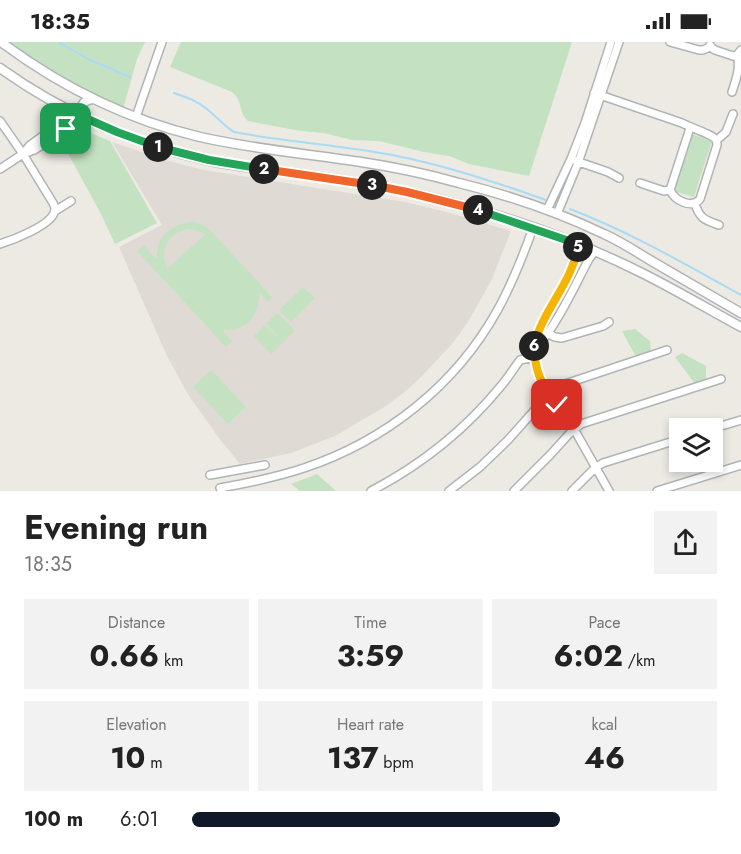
<!DOCTYPE html>
<html lang="en">
<head>
<meta charset="utf-8">
<style>
	:root { --surface:#fff; --page:#f2f2f2; --text:#222; --muted:#767676; --accent:#111827 }
	body { margin:0; font-family:Jost,sans-serif; background:var(--page); color:var(--text); height:100vh; display:flex; flex-direction:column; font-size:22px; white-space:nowrap }
	* { box-sizing:border-box; margin:0 }
	p { font-size:20px; color:var(--muted) }
	.icon { flex:none; width:33px; height:33px; fill:none; stroke:currentColor; stroke-width:2; stroke-linecap:round; stroke-linejoin:round }
	.map { position:relative; height:449px; overflow:hidden }
	.drawer { display:flex; flex-direction:column; background:var(--surface); flex:1 }
	.drawer>* { flex:none }
	.buttons { position:absolute; left:669px; top:376px; display:grid; gap:12px }
	.buttons a { display:grid; place-items:center; width:54px; height:54px; border-radius:0px; background:var(--surface); box-shadow:0 3px 9px #0003; font-size:30px }
	.pin { position:absolute; display:grid; place-items:center; width:51px; height:51px; color:#fff; margin:-26px; border-radius:12px; box-shadow:0 3px 9px #0006 }
	.km { position:absolute; width:30px; height:30px; margin:-15px; border-radius:50%; background:#222; color:#fff; font-size:16px; line-height:30px; text-align:center }
	.round { display:grid; place-items:center; flex:none; width:63px; height:63px; border-radius:0px; background:var(--page) }
	.headline { display:flex; align-items:center; justify-content:space-between; height:102px; padding:0 24px }
	h1 { font-size:33px; font-weight:700; line-height:45px }
	.metrics { display:grid; grid-template-columns:repeat(3,1fr); gap:9px; height:102px; padding:6px 24px }
	.metrics div { display:grid; align-content:center; border-radius:0px; background:var(--page); text-align:center }
	.metrics b { font-size:30px; font-weight:700 }
	.metrics small { font-size:16px; font-weight:400 }
	.metrics p { font-size:16px }
	ul { padding:0 24px; list-style:none; font-size:20px }
	li { display:grid; grid-template-columns:96px 72px 1fr; align-items:center; height:45px }
	li i { height:15px; border-radius:8px; background:var(--accent) }
	.status { display:flex; justify-content:space-between; align-items:center; height:42px; padding:0 30px; background:var(--surface); direction:ltr }
	.status svg { height:16px; fill:currentColor }
	.map>svg:first-child { display:block }
</style>
</head>
<body>
<div class="status"><b>18:35</b><svg viewBox="0 0 49 12"><path d="M0 12V9h3v3zM5 12V6h3v6zM10 12V3h3v9zM15 12V0h3v12zM26 1h20v11H26zM47 4h2v5h-2z"/></svg></div>
<div class="map">
<svg width="741" height="449" viewBox="0 0 741 449">
	<rect width="100%" height="100%" fill="#eceae3"/>
	<path fill="#dfdbd4" d="M112 100 165 118 204 128 405 160 443 169 511 189 492 237 468 280 452 302 420 336 407 348 386 364 335 394 291 411 240 422 219 396 189 354 167 314 119 205 162 183Z"/>
	<path fill="#c4e2c2" fill-rule="evenodd" d="M8 0H145L137 17 123 67C83 47 44 27 8 0Z
		M181 0H572L529 134 469 122 449 114 424 110 379 99 352 98 324 91 301 89 248 79C238 70 243 59 232 50L170 25Z
		M76 85 110 99 157 181 115 202 101 172 60 97Z
		M692 92 712 99 694 155 674 149Z
		M188 180H197L208 186 272 255 268 260 260 251C259 273 246 290 223 288L232 300 226 305 137 209 144 203 157 218C156 195 167 186 188 180ZM188 187 196 188 205 192 167 227C160 207 167 191 188 187Z
		M303 245 315 256 291 280 279 268Z
		M277 271 295 288 283 300 266 282Z
		M265 283 283 300 271 312 254 294Z
		M635 287 650 299 651 311 636 315 622 289Z
		M682 311 706 324V337L695 342 675 315Z
		M211 328 246 365 228 382 193 345Z
		M317 432 336 449H300L291 442Z"/>
	<g fill="none" stroke-linecap="round" stroke-linejoin="round">
		<path stroke="#a9dbf7" stroke-width="2" d="M58 0 88 17 130 35
			M174 51C186 55 198 59 208 68 217 75 224 84 234 90 286 100 340 103 392 113 444 123 495 140 546 158
			M570 167C630 190 685 222 741 253"/>
		<defs>
			<path id="minor" d="M670 0 699 8H703L710 5
				M710 3 712 6 715 8 733 14 737 13 741 8
				M732 50C736 38 741 24 737 13
				M594 51 682 81C689 85 714 93 716 98 717 100 717 102 717 103L700 157C692 167 675 159 670 148L690 86
				M136 75 162 0
				M0 79 23 112 53 161C55 165 56 166 54 171 49 184 13 198 0 202
				M717 98 726 90 733 72
				M23 112 29 104 52 87 62 64
				M576 119 608 130 619 136
				M0 127 23 112 34 108 64 89 68 85 74 71
				M640 141 664 149 670 148
				M695 162C700 177 705 178 719 183
				M547 168 571 117 585 81 611 0
				M55 169 71 159
				M557 172 578 121 619 0
				M578 202 574 223 536 295 534 306 536 326 541 340 574 387 609 449
				M545 290 555 295 562 296 603 284 609 280
				M535 311C540 306 541 301 545 295 563 271 575 243 589 217L595 209
				M711 387 741 378
				M210 433 265 423
				M220 446C248 441 277 435 304 426 385 399 455 344 497 269 512 242 523 214 533 186
				M371 449C421 423 465 388 501 344 508 336 514 326 520 318L535 315
				M449 449 480 425 508 398 533 370 550 347 667 308
				M514 449 550 413 570 391 581 382 721 337
				M572 449 596 425 603 421 680 397
				M657 449 741 423"/>
			<path id="tertiary" d="M1 0C60 44 128 78 200 95 253 107 308 112 361 120 394 125 427 132 459 141 508 153 558 170 604 192 622 200 638 211 655 221 684 238 712 254 741 271
				M0 26C63 71 134 102 210 119 235 124 261 127 286 130 336 137 385 144 433 156 505 173 576 198 642 231 676 248 708 267 741 285
				M83 75C79 66 82 58 93 57"/>
		</defs>
		<use href="#minor" stroke="#b0b4b7" stroke-width="10"/>
		<use href="#tertiary" stroke="#b0b4b7" stroke-width="11"/>
		<use href="#minor" stroke="#fff" stroke-width="7"/>
		<use href="#tertiary" stroke="#fff" stroke-width="8"/>
	</g>
	<g fill="none" stroke-linecap="round" stroke-linejoin="round">
		<defs>
			<path id="split-1" d="M66 87 74 71 117 90 158 105"/>
			<path id="split-2" d="M158 105 209 118 264 127"/>
			<path id="split-3" d="M264 127 372 143"/>
			<path id="split-4" d="M372 143 407 150 478 168"/>
			<path id="split-5" d="M478 168 578 202V205"/>
			<path id="split-6" d="M534 304C542 269 572 241 578 205"/>
			<path id="split-7" d="M534 304C535 331 541 341 557 363"/>
		</defs>
		<use href="#split-1" stroke="#fff" stroke-width="12"/>
		<use href="#split-2" stroke="#fff" stroke-width="12"/>
		<use href="#split-3" stroke="#fff" stroke-width="12"/>
		<use href="#split-4" stroke="#fff" stroke-width="12"/>
		<use href="#split-5" stroke="#fff" stroke-width="12"/>
		<use href="#split-6" stroke="#fff" stroke-width="12"/>
		<use href="#split-7" stroke="#fff" stroke-width="12"/>
		<use href="#split-1" stroke="#22a559" stroke-width="8"/>
		<use href="#split-2" stroke="#22a559" stroke-width="8"/>
		<use href="#split-3" stroke="#f0652b" stroke-width="8"/>
		<use href="#split-4" stroke="#f0652b" stroke-width="8"/>
		<use href="#split-5" stroke="#22a559" stroke-width="8"/>
		<use href="#split-6" stroke="#f5b400" stroke-width="8"/>
		<use href="#split-7" stroke="#f5b400" stroke-width="8"/>
	</g>
</svg>
<div class="buttons">
<a><svg class="icon" aria-label="layers" viewBox="0 0 24 24"><path d="M12 4l9 5-9 5-9-5zM3 14l9 5 9-5"/></svg></a>
</div>
<div class="pin" style="left:66px;top:87px;background:#1e9e55"><svg class="icon" aria-label="arrive" viewBox="0 0 24 24"><path d="M6 21V4h12l-3 4 3 4H6"/></svg></div>
<div class="pin" style="left:557px;top:363px;background:#d93025"><svg class="icon" aria-label="check" viewBox="0 0 24 24"><path d="M5 12l5 5 9-10"/></svg></div>
<b class="km" style="left:158px;top:105px">1</b>
<b class="km" style="left:264px;top:127px">2</b>
<b class="km" style="left:372px;top:143px">3</b>
<b class="km" style="left:478px;top:168px">4</b>
<b class="km" style="left:578px;top:205px">5</b>
<b class="km" style="left:534px;top:304px">6</b>
</div>
<section class="drawer">
<div class="headline"><div><h1>Evening run</h1><p>18:35</p></div><a class="round"><svg class="icon" aria-label="share" viewBox="0 0 24 24"><path d="M12 15V3M7 8l5-5 5 5M5 13v7h14v-7"/></svg></a></div>
<div class="metrics">
<div><p>Distance</p><b>0.66<small> km</small></b></div>
<div><p>Time</p><b>3:59</b></div>
<div><p>Pace</p><b>6:02<small> /km</small></b></div>
</div>
<div class="metrics">
<div><p>Elevation</p><b>10<small> m</small></b></div>
<div><p>Heart rate</p><b>137<small> bpm</small></b></div>
<div><p>kcal</p><b>46</b></div>
</div>
<ul>
<li><b>100 m</b>6:01<i style="width:70%"></i></li>
</ul>
</section>
</body>
</html>
